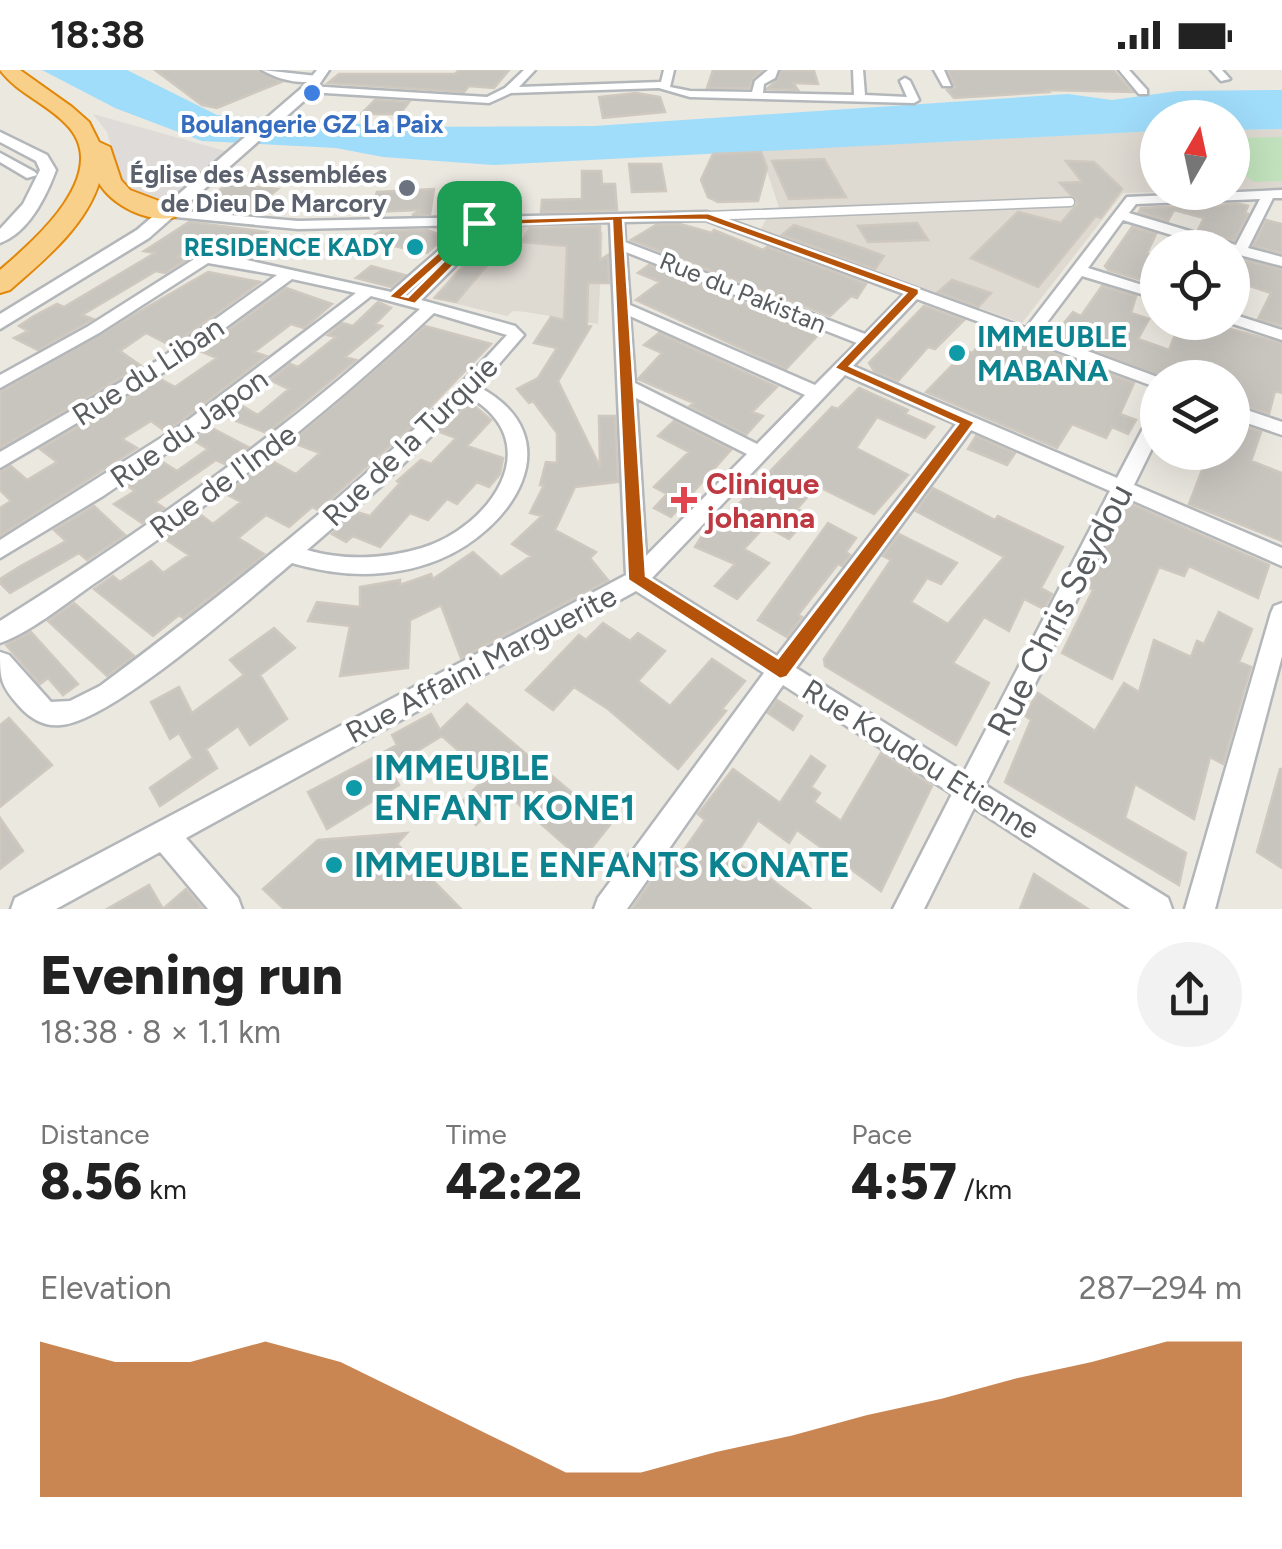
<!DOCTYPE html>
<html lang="en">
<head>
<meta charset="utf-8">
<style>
	:root { --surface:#fff; --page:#f2f2f2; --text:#222; --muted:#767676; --accent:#b45309 }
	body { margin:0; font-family:Figtree,sans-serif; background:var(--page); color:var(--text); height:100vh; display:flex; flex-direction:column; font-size:38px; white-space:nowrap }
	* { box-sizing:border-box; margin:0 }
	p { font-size:32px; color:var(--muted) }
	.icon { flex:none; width:55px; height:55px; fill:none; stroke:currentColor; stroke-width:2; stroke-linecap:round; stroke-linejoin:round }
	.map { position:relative; height:839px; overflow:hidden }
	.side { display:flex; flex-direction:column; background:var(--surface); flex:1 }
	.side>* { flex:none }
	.needle { width:65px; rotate:9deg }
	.controls { position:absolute; left:1140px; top:30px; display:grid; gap:20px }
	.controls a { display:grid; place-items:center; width:110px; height:110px; border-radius:50%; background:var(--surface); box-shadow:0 10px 40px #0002; font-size:50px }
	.pin { position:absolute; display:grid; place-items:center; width:85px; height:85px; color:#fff; margin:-42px; border-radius:20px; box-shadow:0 5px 15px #0006 }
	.round { display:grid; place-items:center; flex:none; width:105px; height:105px; border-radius:52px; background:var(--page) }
	.summary { display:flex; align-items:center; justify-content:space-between; height:170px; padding:0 40px }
	h1 { font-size:55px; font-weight:800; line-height:75px }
	.stats { display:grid; grid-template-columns:repeat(3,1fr); gap:15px; height:170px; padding:10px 40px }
	.stats div { display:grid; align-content:center }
	.stats b { font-size:50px; font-weight:800 }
	.stats small { font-size:28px; font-weight:400 }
	.stats p { font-size:28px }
	.chart { height:280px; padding:20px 40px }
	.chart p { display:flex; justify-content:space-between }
	.chart svg { width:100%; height:180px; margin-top:10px; fill:var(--accent); opacity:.7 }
	.status { display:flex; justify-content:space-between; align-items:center; height:70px; padding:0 50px; background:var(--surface); direction:ltr }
	.status svg { height:28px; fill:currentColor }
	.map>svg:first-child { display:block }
</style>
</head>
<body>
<div class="status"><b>18:38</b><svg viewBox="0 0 49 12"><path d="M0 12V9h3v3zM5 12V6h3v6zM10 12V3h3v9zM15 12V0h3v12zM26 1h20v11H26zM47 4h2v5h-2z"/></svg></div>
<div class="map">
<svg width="1282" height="839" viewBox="0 0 1282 839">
	<rect width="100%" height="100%" fill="#ebe8e0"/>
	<path fill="#dfdbd8" d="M93 44 229 82 164 139 125 124 107 62Z"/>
	<path fill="#ded9d1" d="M1282 59V118L1233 119 1232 60Z
		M1157 61V122L1123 123 1022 253 760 160 767 148 782 147 760 80Z
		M512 154 603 162 598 254 526 242 513 241 507 246 432 228 493 161Z"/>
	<path fill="#c1e2bd" d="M1282 67V111L1254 112 1233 96V68Z"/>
	<path fill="#a0ddfb" d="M42 0H127L217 45 406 57 594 56 1068 24 1112 30 1178 21 1282 20V59L1233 60 1232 48H1158L1157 61 493 95 383 87 336 78 202 71 115 38Z"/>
	<path fill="#c8c5bf" stroke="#cfc8bf" stroke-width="2.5" d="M155 0H258L281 12 217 38 202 35Z
		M459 0H509L494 18 469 16 464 22 328 13 339 4H455Z
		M713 0H762L753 8 749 18H707Z
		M781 0 814 1 818 14 793 13 798 20 767 19 778 9Z
		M948 0H1113L1133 22 1047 20 1049 22 954 28 947 20 955 17Z
		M636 23 660 27 665 42 603 48 599 27Z
		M375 30 409 32 400 44H361Z
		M761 82 767 98 758 131 718 132 708 127 701 110 713 84Z
		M824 89 846 127 789 129 772 91Z
		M1066 91 1094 92 1122 119 1101 148 1096 146 1038 217 971 188 1018 142 1061 153 1078 133 1060 113 1082 112Z
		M629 94H661L666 121 632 122Z
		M582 101H601L602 114H615L617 140 541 142 542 130 582 129Z
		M227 114 278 119 248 143 201 135Z
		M434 119 430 144 412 145 421 140 370 142 377 122Z
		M1239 134 1248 136 1245 143 1248 144 1234 171 1198 160 1204 148 1174 140 1168 151 1139 142 1141 138Z
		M1266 150 1282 154V183L1253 176Z
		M189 152 267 162 249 175 208 167 178 187 187 189 165 203 156 201 82 245 93 249 38 280 14 268 28 261 19 256 34 246 57 234 64 237 155 183 144 181Z
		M917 153 928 170 868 172 858 156Z
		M680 154 712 163 714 160 763 180 767 177 866 214 857 228 851 226 830 246 631 170 656 155Z
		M794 155 865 179 884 186 875 199 782 165Z
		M600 156V190L608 185 609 213H588L587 255 591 256 558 311 600 397 599 346H615L618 412 575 417 555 460 596 482 590 488 608 510 461 588 441 535 410 550 408 598 340 606 350 556 308 551 317 532 360 537V517L400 510V515L431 504 433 509 473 482 501 507 531 486 512 474 542 446 530 443 544 415H540L546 392 557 393V363L533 331 529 333 517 319 538 308 557 278 534 273 551 247 564 250 567 176 521 172 530 158Z
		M1132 157 1156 164 1147 183 1158 187V215L1108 200 1105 196Z
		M427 160 445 167 427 183 365 170 382 161Z
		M487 170 506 173 456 232 435 228Z
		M1232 187 1282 199V256L1258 249 1271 223 1232 210Z
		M649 195 815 261 820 263 786 299 636 230 660 212 638 203Z
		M371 196 405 205 391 217 356 208Z
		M208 202 260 212 172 276 146 263 120 281 141 296 0 378V322Z
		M952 210 991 223 978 237 938 222Z
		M1102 216 1136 226 1131 243 1149 249 1138 269 1169 280 1180 252H1221L1219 256 1282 273V323L1275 321 1269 344 1232 332V308H1163L1054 265 1073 242 1081 246Z
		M286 218 332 234 304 258 291 254 254 282 266 286 181 351 165 361 151 351 122 369 137 378 0 466V438L11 431 0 420V402L11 396 27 410 57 392 40 379 160 309 175 317 217 288 200 281Z
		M378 232 391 238 375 254 382 256 345 287 356 290 267 363 223 346 239 334 258 345 289 319 270 310 290 294 298 297 336 267 328 265 342 253 353 256Z
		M924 236 964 250 935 279 928 277 898 311 874 301 869 293Z
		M425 256 491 274 410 358 318 440 312 437 289 457 266 445 238 468 264 484 258 490 183 548 179 545 153 566 94 519 113 506 120 512 151 491 163 503 189 485 165 469 201 445 213 454 241 432 226 424 270 390 296 404 320 383 291 372Z
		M992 261 1134 313 1120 344 1136 350 1128 364 1112 357 1106 368 1072 354 1057 378 926 322 966 281 972 283Z
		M659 263 777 317 752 342 763 346 746 365 690 336 694 333 638 309 662 283 644 275Z
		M859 318 908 340 905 344 934 357 925 368 877 347 856 378 908 405 874 444 817 416 797 439 810 445 789 469 765 456 744 479 769 493 737 529 715 516 735 494 695 477 702 466 707 467 832 337 838 339Z
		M470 332 491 350 467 376 503 388 500 404 489 417 477 412 457 434 447 429 428 450 410 443 380 477 353 466 346 472 332 464 356 442 370 446 400 413 397 411 421 390 431 394 456 368 440 362Z
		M674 351 731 380 671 447 654 438 667 424 654 417 689 382 658 366Z
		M1232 352 1261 362 1251 391 1282 403V471L1189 434 1209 382H1232Z
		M210 357 248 377 225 394 216 390 155 432 164 438 142 453 114 434 135 421 126 415 161 391 177 401 208 379 193 370Z
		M976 366 1015 383 1007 395 968 379Z
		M933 418 995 450 998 446 1063 477 1041 518 1052 524 1044 539 1024 529 1009 561 984 547 953 593 989 613 956 675 825 596 824 589 891 490 883 486 899 464 957 493 941 514 927 508 911 532 948 554 1004 487 916 441Z
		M1129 433 1269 495 1258 528 1189 496 1184 506 1159 497 1112 609 1062 583 1093 520 1087 517Z
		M94 436 125 465 87 490 79 483 10 523 0 513V509L19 497 66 471 54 460Z
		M828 453 856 468 846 482 850 485 842 496 838 494 798 545 802 547 787 567 758 550Z
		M74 533 134 586 107 606 48 551Z
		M1219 542 1252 559 1239 592 1251 597 1223 694 1210 687 1194 749 1135 714 1125 748 1186 783 1179 815 1005 712 1031 650 1024 645 1038 623 1095 661 1124 613 1139 622 1154 570 1191 587 1197 571 1204 574Z
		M603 553 630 571 638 563 665 581 638 611 670 636 712 589 745 611 722 639 726 641 678 699 608 639 574 617 553 640 526 620 579 565 586 570Z
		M274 558 295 578 260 605 287 649 250 675 238 656 206 679 217 698 160 736 150 718 193 688 179 663 170 669 151 632 179 617 192 643 244 605 230 590Z
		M31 562 78 614 63 625 48 608 40 614 6 575Z
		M777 630 802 646 793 660 768 643Z
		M467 634 610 755 582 790 506 723 476 755 457 737 487 706 442 666 389 698 399 715 327 759 308 722 397 675 392 665 431 644 440 660Z
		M9 648 52 695 0 737V655Z
		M881 683 932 716 881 821 797 760 789 773 758 750 733 789 757 807 760 801 811 839H632L658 801 665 807 705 750 698 744 733 699 780 733 811 686 825 696 811 717 820 723 814 732 841 751Z
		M1280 699H1282V798L1257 782Z
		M0 748 23 781 0 799Z
		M407 763 397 774 461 839H284L263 819 318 770Z
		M1034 804 1088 839H1020Z
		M149 815 163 839 186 819 203 839H107Z"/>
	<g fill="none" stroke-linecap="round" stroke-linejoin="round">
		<defs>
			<path id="service-far1" d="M1008 134 1070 132"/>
			<path id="service" d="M707 146 1070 132"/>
			<path id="minor" d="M262 0 317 6 322 9C304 16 279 10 262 0Z
				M524 0H535L519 17 661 12 664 0H674L670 17 690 21 752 22 755 11 768 0H778L775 8 764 14 763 23 854 25 853 0H863L865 25 907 27 900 11 905 8 910 11 919 30 914 33 690 27 659 18 511 23 489 33 309 22 304 19 309 16 487 27 505 18Z
				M934 0H944L951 16H943Z
				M1119 0H1129L1147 20V24H1139Z
				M1211 0H1222L1230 9 1221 11Z
				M0 83 35 102 37 105 27 108 0 92Z
				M1282 120V128H1273L1248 178 1282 187V196L1232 183V178H1214L1123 150 1088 198 1158 220V229L1082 206 1039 263 1160 308 1158 318 917 229 853 296 1117 408 1149 347 1158 341V366L1134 415 1282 478V496L1127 428 985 715 1168 828 1172 839H1130L974 738 924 839H893L952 724 783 615 627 839H594L598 828 764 603 636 521 186 768 238 828 242 839H208L160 782 56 839H11L15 828 626 505 610 152 485 155 474 177 421 230 515 256 524 265 479 317C574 368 512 460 438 490 390 509 340 507 292 493 248 530 112 651 61 655 45 657 31 649 20 637 1 616 0 610 0 582L9 585 51 632 70 631 100 616C244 508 385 399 507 265L434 243C330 341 221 427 104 507 73 527 34 561 0 573V551C151 456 288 360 420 239L371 226 196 363 103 426 0 488V470L183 354 356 223 292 209 169 299 0 398V382L157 291 277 205 208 193 99 263 0 318V305L87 257 199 186 215 183 391 222 468 155 298 159 166 146 159 142 161 139 298 151 707 142 1026 258 1127 127ZM1260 129 1236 175 1129 143 1136 134ZM705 150 904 224 865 264 625 172 624 152ZM626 182 857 273 815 315 630 235ZM437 197 407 226 405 225ZM630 246 805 325 757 374 635 313ZM845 305 956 354 777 586 652 508ZM470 327C550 375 488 458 422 478 385 489 344 491 307 480L381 416ZM636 328 747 384 646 486ZM971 360 1110 421 964 702 796 598Z
				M1232 244 1282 260V270L1227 252H1232Z
				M1232 335 1282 352V365L1232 348Z
				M1282 533V586L1215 839H1185L1271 543 1274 536Z"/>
			<path id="tertiary" d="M317 0H329L314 22 149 168 0 259V244L137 160 304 16Z
				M0 62 47 85 56 100C46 127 28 163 0 173V159L23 134 40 100 36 91 0 72Z"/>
			<path id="motorway" d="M0 0H20L72 37 89 52 99 72 110 77 121 110 130 120 175 137 179 142 175 147C148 154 112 135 99 113 85 157 44 190 10 220L0 223V200C35 170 114 102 66 54 46 33 17 23 0 0Z"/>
		</defs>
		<use href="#service-far1" stroke="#b3b7ba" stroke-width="9"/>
		<use href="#service" stroke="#b3b7ba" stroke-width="11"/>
		<use href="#minor" stroke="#b3b7ba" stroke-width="5"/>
		<use href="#tertiary" stroke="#b3b7ba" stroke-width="5"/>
		<use href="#motorway" stroke="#e1870a" stroke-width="4"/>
		<use href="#service-far1" stroke="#fff" stroke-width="6"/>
		<use href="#service" stroke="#fff" stroke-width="8"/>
		<use href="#minor" fill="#fff" fill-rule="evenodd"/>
		<use href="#tertiary" fill="#fff" fill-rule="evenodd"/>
		<use href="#motorway" fill="#f8d08a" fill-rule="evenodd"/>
	</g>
	<path fill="#b45309" stroke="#fff" stroke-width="2.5" fill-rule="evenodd" d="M708 143 919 219V224L850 296 975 352 787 607 780 609 628 510 612 151 483 156 473 176 415 234 388 227 475 150ZM623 150H706L906 223 834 298 958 354 778 588 646 506ZM460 175 408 227 403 226Z"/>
	<circle fill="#3f7fe0" stroke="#fff" stroke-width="4" cx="312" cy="23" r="10"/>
	<circle fill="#6b7280" stroke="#fff" stroke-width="4" cx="407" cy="118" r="10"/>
	<g fill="#0f9aa8" stroke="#fff" stroke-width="4">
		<circle cx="415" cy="177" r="10"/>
		<circle cx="957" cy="283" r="10"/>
		<circle cx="354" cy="718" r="10"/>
		<circle cx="334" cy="795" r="10"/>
	</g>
	<path fill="#e0444e" stroke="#fff" stroke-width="4" d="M679 415h10v10h10v10h-10v10h-10v-10h-10v-10h10z"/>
	<g text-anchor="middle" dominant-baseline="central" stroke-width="8" stroke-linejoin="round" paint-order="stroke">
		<g font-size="25" font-weight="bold" fill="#366cbe" stroke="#fff">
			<text x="312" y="54">Boulangerie GZ La Paix</text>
		</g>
		<g font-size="25" font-weight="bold" fill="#5b616d" stroke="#fff" text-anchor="end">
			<text x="387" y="104">Église des Assemblées<tspan x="387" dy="29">de Dieu De Marcory</tspan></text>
		</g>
		<g font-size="25" font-weight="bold" fill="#0d838f" stroke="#fff" text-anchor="end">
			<text x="395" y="177">RESIDENCE KADY</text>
		</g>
		<g font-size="25" fill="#595d60" stroke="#fff">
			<text transform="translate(743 222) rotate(22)">Rue du Pakistan</text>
		</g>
		<g font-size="30" font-weight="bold" fill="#0d838f" stroke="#fff" text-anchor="start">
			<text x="977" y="266">IMMEUBLE<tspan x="977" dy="34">MABANA</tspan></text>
		</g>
		<g font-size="30" fill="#595d60" stroke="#fff">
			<text transform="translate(148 301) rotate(-33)">Rue du Liban</text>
			<text transform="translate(189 358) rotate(-35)">Rue du Japon</text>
			<text transform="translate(410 371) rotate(-44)">Rue de la Turquie</text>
			<text transform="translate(223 411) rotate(-36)">Rue de l'Inde</text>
			<text transform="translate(481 594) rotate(-28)">Rue Affaini Marguerite</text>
			<text transform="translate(921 689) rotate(32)">Rue Koudou Etienne</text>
		</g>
		<g font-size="30" font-weight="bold" fill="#be3a42" stroke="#fff" text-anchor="start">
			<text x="706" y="413">Clinique<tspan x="706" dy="34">johanna</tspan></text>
		</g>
		<g font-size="35" fill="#595d60" stroke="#fff">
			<text transform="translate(1060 540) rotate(-63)">Rue Chris Seydou</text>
		</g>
		<g font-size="35" font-weight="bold" fill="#0d838f" stroke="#fff" text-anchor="start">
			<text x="374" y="698">IMMEUBLE<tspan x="374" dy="40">ENFANT KONE1</tspan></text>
			<text x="354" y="795">IMMEUBLE ENFANTS KONATE</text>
		</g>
	</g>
</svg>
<div class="controls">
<a><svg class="needle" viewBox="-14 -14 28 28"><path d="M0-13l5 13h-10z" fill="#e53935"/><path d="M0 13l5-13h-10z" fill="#767676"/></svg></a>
<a><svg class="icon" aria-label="locate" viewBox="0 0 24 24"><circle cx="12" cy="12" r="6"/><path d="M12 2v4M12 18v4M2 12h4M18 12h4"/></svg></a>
<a><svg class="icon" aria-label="layers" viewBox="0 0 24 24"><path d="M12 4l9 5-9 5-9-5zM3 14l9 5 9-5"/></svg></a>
</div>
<div class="pin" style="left:479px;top:153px;background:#1e9e55"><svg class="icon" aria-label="arrive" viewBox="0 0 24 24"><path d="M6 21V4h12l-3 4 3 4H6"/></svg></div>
</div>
<section class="side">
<div class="summary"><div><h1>Evening run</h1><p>18:38 · 8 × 1.1 km</p></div><a class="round"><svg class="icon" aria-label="share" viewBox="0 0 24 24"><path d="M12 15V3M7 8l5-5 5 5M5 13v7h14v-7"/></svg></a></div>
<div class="stats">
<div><p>Distance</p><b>8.56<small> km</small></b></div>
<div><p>Time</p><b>42:22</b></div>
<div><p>Pace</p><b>4:57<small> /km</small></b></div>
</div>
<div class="chart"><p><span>Elevation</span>287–294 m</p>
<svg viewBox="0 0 160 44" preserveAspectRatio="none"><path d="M0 44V6L10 11L20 11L30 6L40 11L50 20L60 29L70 38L80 38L90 33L100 29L110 24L120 20L130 15L140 11L150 6L160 6V44z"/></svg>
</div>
</section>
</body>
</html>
